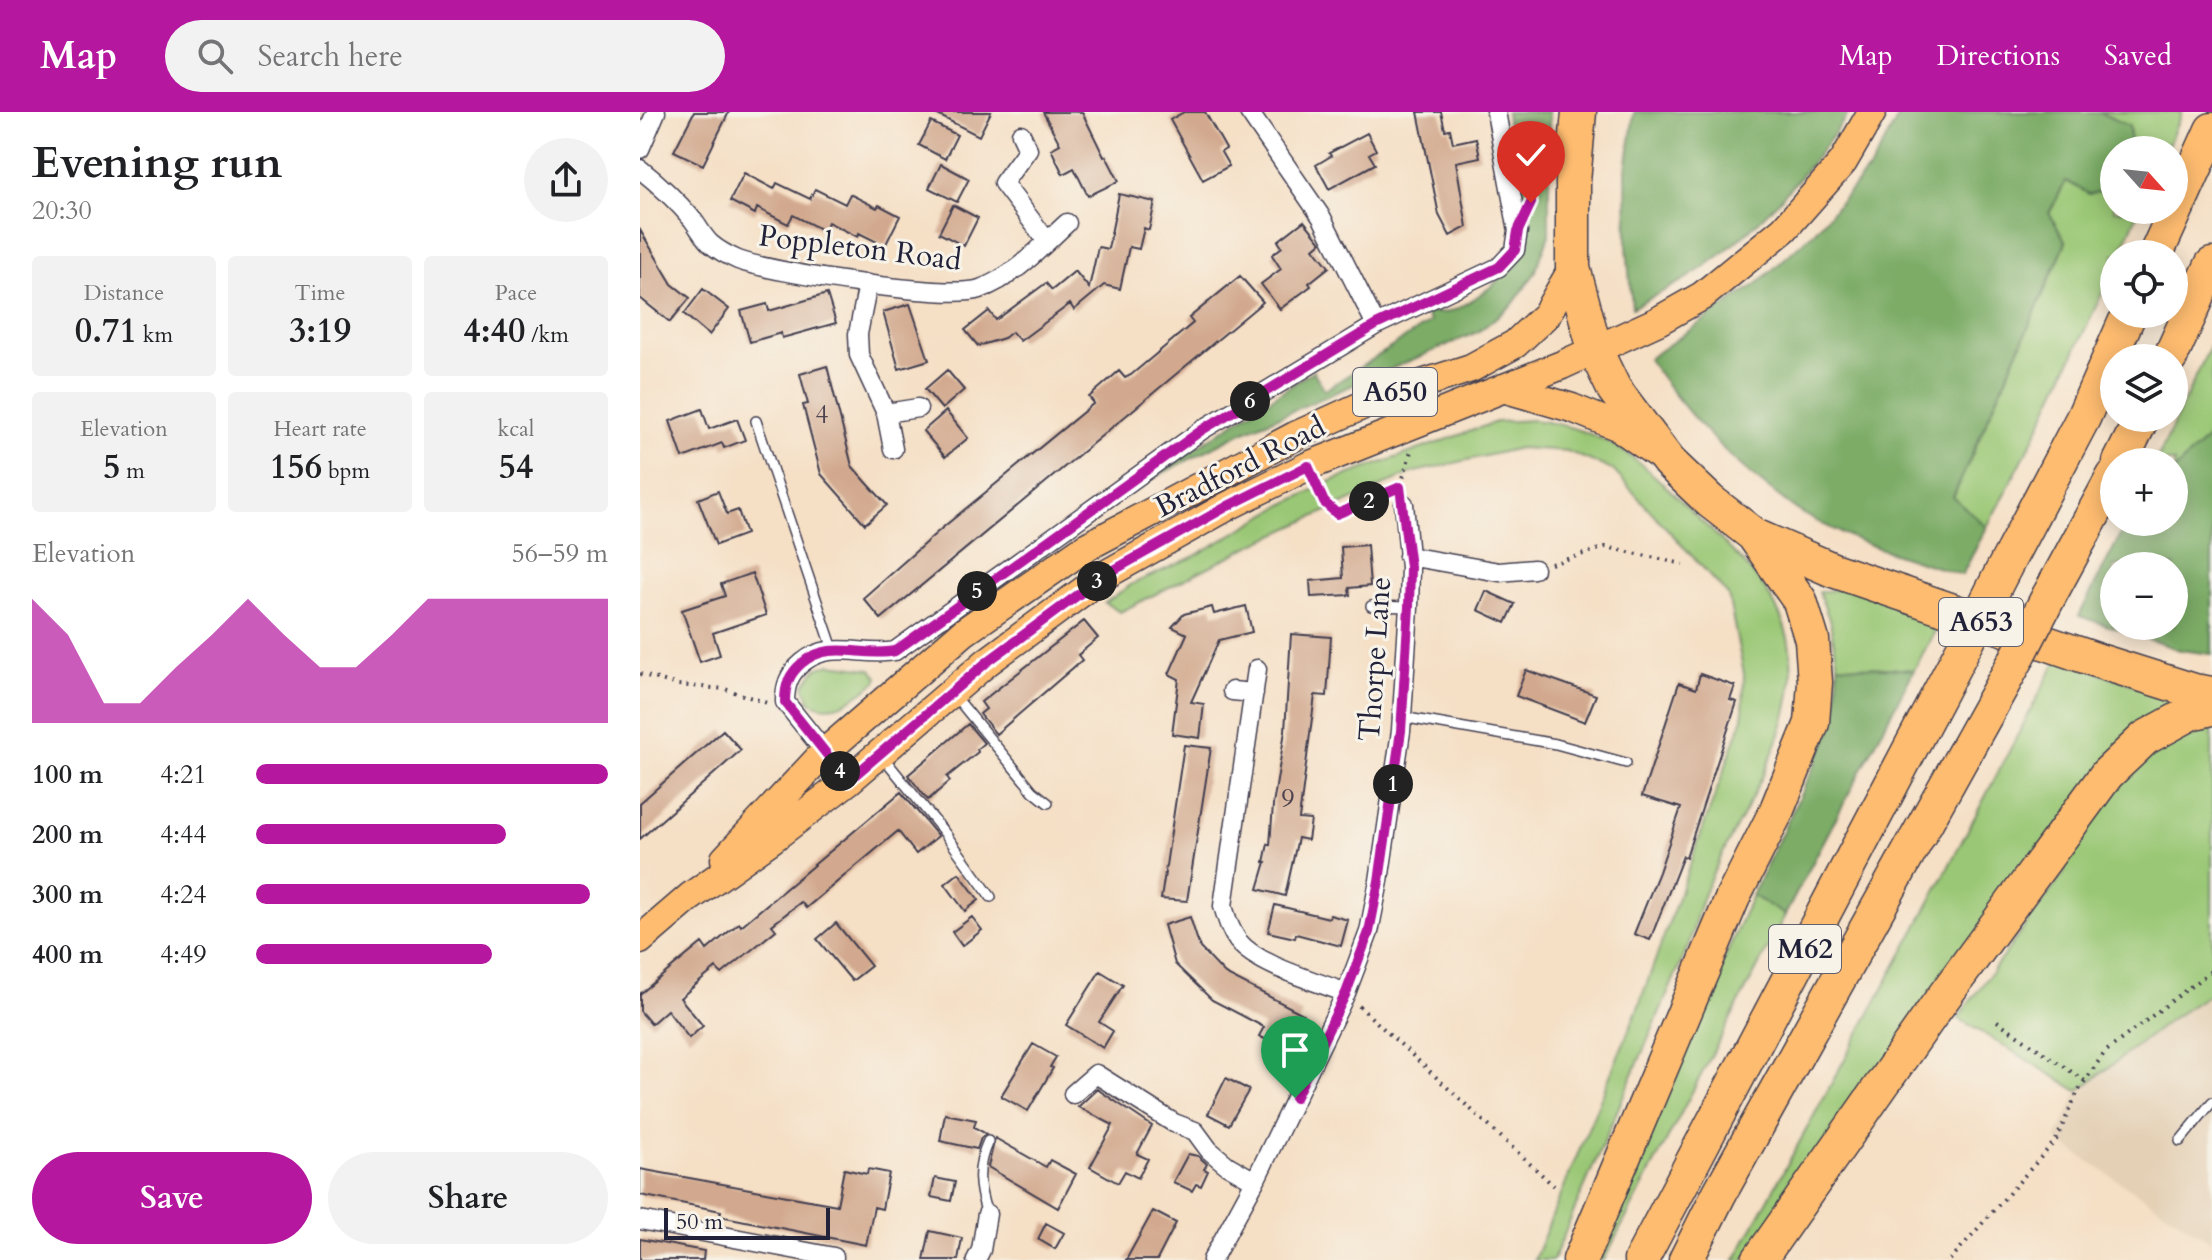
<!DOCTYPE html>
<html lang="en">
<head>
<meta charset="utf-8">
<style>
	:root { --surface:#fff; --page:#f2f2f2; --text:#202124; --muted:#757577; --accent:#b5179e }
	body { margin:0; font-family:Cardo,serif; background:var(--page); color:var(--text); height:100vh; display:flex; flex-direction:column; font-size:30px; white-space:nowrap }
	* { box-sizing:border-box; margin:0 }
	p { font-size:26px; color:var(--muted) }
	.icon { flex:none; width:44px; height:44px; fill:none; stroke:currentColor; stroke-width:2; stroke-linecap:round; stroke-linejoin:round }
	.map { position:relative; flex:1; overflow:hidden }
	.panel { display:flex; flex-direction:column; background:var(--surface); width:640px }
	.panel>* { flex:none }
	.needle { width:52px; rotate:117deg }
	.tools { position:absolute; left:1460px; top:24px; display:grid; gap:16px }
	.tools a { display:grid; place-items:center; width:88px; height:88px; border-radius:50%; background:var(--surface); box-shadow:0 4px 20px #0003; font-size:40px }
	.scale { position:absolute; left:24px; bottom:20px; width:166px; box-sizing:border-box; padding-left:8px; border:4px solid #22223b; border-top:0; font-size:22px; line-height:28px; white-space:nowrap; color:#22223b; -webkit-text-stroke:6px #f7f3e8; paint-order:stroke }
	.pin { position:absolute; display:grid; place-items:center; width:68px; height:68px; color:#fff; margin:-82px -34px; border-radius:50% 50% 50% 0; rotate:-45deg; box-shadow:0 0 8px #0007 }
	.pin .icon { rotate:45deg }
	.km { position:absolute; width:40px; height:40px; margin:-20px; border-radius:50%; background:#222; color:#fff; font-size:22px; line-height:40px; text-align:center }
	.round { display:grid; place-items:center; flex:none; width:84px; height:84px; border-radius:42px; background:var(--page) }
	.headline { display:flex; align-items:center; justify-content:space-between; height:136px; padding:0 32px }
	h1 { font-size:44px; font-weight:700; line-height:60px }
	.stats { display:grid; grid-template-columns:repeat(3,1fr); gap:12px; height:136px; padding:8px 32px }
	.stats div { display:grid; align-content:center; border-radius:8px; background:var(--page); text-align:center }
	.stats b { font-size:34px; font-weight:700 }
	.stats small { font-size:22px; font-weight:400 }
	.stats p { font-size:22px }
	.chart { height:224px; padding:16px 32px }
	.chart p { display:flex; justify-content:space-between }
	.chart svg { width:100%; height:144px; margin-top:8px; fill:var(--accent); opacity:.7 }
	.primary-button { display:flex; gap:16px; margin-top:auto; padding:16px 32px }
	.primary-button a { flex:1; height:92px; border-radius:48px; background:var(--accent); color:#fff; font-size:32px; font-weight:700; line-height:92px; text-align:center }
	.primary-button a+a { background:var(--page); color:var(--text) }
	ul { padding:0 32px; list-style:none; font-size:26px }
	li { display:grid; grid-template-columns:128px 96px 1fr; align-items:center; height:60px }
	li i { height:20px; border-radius:10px; background:var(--accent) }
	header { display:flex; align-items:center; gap:48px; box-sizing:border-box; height:112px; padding:0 40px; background:var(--accent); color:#fff }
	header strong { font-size:38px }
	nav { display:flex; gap:44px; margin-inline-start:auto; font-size:28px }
	.search { width:560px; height:72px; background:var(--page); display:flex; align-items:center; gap:20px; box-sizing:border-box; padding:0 28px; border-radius:44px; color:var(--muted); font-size:30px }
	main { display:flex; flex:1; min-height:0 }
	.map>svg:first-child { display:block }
</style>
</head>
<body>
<header>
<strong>Map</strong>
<div class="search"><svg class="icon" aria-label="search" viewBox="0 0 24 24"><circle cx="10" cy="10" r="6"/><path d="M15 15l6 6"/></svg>Search here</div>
<nav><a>Map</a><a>Directions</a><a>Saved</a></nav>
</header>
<main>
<section class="panel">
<div class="headline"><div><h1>Evening run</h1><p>20:30</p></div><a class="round"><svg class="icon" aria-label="share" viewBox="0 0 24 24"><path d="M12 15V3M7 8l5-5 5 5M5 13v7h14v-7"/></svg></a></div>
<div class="stats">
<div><p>Distance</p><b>0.71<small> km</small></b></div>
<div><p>Time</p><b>3:19</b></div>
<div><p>Pace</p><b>4:40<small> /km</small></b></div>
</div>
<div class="stats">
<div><p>Elevation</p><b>5<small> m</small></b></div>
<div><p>Heart rate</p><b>156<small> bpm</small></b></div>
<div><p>kcal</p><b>54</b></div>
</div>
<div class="chart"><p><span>Elevation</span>56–59 m</p>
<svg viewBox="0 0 160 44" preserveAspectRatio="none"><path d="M0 44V6L10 17L20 38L30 38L40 27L50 17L60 6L70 17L80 27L90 27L100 17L110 6L120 6L130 6L140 6L150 6L160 6V44z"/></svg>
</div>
<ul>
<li><b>100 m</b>4:21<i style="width:100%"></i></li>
<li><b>200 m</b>4:44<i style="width:71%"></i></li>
<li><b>300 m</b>4:24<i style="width:95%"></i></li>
<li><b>400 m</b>4:49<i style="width:67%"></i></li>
</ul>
<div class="primary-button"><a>Save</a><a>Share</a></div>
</section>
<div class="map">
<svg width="1572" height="1148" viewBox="0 0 1572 1148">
	<rect width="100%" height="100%" fill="#f7f3e8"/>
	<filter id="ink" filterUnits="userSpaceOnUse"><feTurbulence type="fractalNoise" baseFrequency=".0125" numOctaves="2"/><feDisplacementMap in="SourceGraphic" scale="16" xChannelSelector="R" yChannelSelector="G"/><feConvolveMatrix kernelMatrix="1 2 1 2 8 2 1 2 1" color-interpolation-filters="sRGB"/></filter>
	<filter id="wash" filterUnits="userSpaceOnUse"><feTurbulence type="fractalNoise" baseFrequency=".006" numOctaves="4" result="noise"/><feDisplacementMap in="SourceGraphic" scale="32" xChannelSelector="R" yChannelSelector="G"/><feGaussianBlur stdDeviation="1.8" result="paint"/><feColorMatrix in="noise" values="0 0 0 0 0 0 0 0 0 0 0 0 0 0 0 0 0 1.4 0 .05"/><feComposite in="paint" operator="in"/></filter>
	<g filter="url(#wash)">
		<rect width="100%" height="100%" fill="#f5dfc5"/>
		<path fill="#e4d0b5" d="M1572 880V1130L1416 1028 1438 979 1534 905Z"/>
		<path fill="#9ac774" stroke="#5e7458" stroke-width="2" d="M1458 0H1542L1526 38H1491L1489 14Z
			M1426 69 1449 82 1472 76 1474 72V98H1499L1480 142H1474V156L1394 326 1347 415 1313 386 1426 130 1409 102Z
			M1572 230V321L1534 359V350H1516Z
			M893 308C970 317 1004 352 1056 404 1086 433 1121 463 1139 501 1184 594 1099 696 1065 779 1058 796 1054 814 1049 832L913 1148H894L998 896 1103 606 1104 562 1088 483 973 358 927 339 880 336 771 361 612 433 480 500 465 491 492 472 553 445 643 393 694 368 856 310Z
			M1208 476 1301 508 1274 558 1198 553 1190 510 1179 480Z
			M1418 546 1541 589 1104 1148H1095L1278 813Z
			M190 552 231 557 238 565 236 570C215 585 195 604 170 590L164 574 176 557Z
			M1555 610 1561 618 1572 616V880L1534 905 1438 979 1318 906 1425 760 1421 738 1514 634Z
			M1112 783 1145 803 964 1148H954Z"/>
		<path fill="#7bac66" stroke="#4e6750" stroke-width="2" fill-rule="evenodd" d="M866 0H909V123L895 161 873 192 838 220 600 321 496 375 673 259 685 278 790 210 784 198C807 205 815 199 835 186 850 176 866 165 873 147 888 112 871 39 866 0Z
			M994 0H1210C1169 59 1112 125 1052 163 1033 175 1012 185 992 196L987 134 986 58Z
			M1261 0H1458L1489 14 1491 38H1474L1472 76 1449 82 1426 69 1409 101 1426 130 1313 385 1347 415 1322 463C1268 446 1211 430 1162 401 1150 394 1139 384 1128 376 1080 339 1042 296 1008 247L1118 171 1175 119 1231 55Z
			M1572 321V542L1540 538 1439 504 1487 410H1534V359ZM1534 454V514H1474V454Z
			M1198 553 1274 558 1145 803 1112 783 1191 619 1197 589Z"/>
		<g id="blocks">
			<path fill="#d2a98e" d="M54 0H89L63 53 34 39Z
				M292 0H351L339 24Z
				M403 0H442L464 45 466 44 479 69 448 84 434 56 423 62 411 37 420 32Z
				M544 0H565L586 37 581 40 589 54 563 68 530 8Z
				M778 0H801L805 18 810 17 813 31 836 26 840 45 816 50 827 115 810 124 799 103Z
				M291 10 317 23 305 47 279 33Z
				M727 21 736 38 729 42 735 52 689 77 676 53 691 44 689 41Z
				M301 52 329 67 317 90 289 76Z
				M104 61 134 77 137 71 170 87 175 77 205 92 210 82 237 96 239 93 260 104 245 134 219 121 218 125 188 110 184 119 153 103 148 112 117 96 115 102 90 89Z
				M479 82 515 90 509 118 504 116 499 137 489 135 480 177 464 173 434 198 430 192 380 229 372 220 364 226 338 234 325 218 349 199 356 208 406 171 412 178 435 159 449 176 458 135 468 137Z
				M313 93 338 106 324 134 299 121Z
				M664 109 681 130 674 136 689 155 669 171 671 174 640 197 621 172 641 157 632 143 642 135 638 129Z
				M0 118 32 172 50 186 30 210 0 186Z
				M600 164 623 190 241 507 223 486 301 417 454 291 449 285 479 259 485 266 491 263 553 211 549 206Z
				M63 177 89 197 69 223 44 202Z
				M187 182 196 211 142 226 141 221 110 230 101 199 127 192 129 199Z
				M270 192 289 248 259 257 243 200Z
				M187 254 212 354 247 393 225 412 181 362 163 293 168 292 160 262Z
				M307 258 324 278 302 297 285 277Z
				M62 297 69 317 97 307 105 328 84 336 82 331 43 346 30 309Z
				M306 299 328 326 305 345 283 319Z
				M78 379 87 402 98 398 106 422 76 433 58 387Z
				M727 433 730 474 709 476 710 483 671 485 670 469 703 466 701 435Z
				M112 461 126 503 73 521 80 543 60 550 42 498 85 484 81 472Z
				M846 479 875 492 866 511 838 498Z
				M606 494 612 520 579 528 551 590 564 592 560 626 532 622 539 567 529 562 547 522 532 515 544 502 572 495 574 502Z
				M444 509 458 526 438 543 442 548 356 622 340 602 346 597 341 590Z
				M651 522 691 525 687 584 675 583 659 707 671 708 668 728 658 726 645 784 618 777 626 750H624L628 732 630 733 633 693 645 619Z
				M886 558 956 583 945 610 876 584Z
				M1060 562 1095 574 1090 588 1097 590 1046 745 1043 744 1010 828 994 822 1019 760 1041 696 1002 684 1039 571 1056 577Z
				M328 612 344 631 337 637 338 640 307 665 310 669 288 688 268 663Z
				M83 618 101 638 0 727V691Z
				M544 633 571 636 547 789 521 787Z
				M261 680 298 724 276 742 258 719 166 796 161 790 132 813 136 818 82 862 76 856 40 886 63 914 49 926 27 898 11 912 0 899V882L62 831 67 838 99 811 101 814Z
				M319 761 339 788 325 799 305 772Z
				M635 793 689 806 690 803 708 808 701 834 656 822 655 826 628 820Z
				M332 805 342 818 322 834 312 820Z
				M550 805 560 836 585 862 663 902 650 927 641 923 636 933 619 924 624 915 572 888 535 852 524 813Z
				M196 811 231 854 212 869 177 827Z
				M460 859 483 873 459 910 473 919 463 936 426 913Z
				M393 932 416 945 410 955 413 956 388 999 361 984Z
				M586 966 609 978 589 1013 568 1002Z
				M457 977 512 1014 497 1042 508 1047 498 1066 485 1059 478 1071 450 1055 473 1013 438 995Z
				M305 1002 336 1008 334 1015 346 1022 341 1026 337 1037 300 1029Z
				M355 1026 406 1055 410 1048 436 1062 418 1096 348 1055Z
				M548 1042 558 1044 567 1052 564 1057 568 1059 561 1074 556 1072 552 1079 533 1070Z
				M0 1057 197 1093 204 1057 227 1062 228 1057 249 1061 242 1097 234 1095 226 1133 80 1104 81 1099 0 1083Z
				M295 1066 315 1070 311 1089 291 1085Z
				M513 1099 536 1111 517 1148H486Z
				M406 1111 424 1121 415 1137 398 1127Z
				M290 1119 322 1126 318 1148H284Z
				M0 1127 64 1139 63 1148H0Z"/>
		</g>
	</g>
	<g filter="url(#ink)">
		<use href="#blocks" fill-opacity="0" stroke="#423e50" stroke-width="2"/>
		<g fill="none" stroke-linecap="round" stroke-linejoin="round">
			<defs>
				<path id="lane" d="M116 309 193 537
					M731 494 769 495
					M314 583 393 679 408 691
					M762 605 916 632 986 651
					M243 645 304 720 351 785
					M1540 1029 1572 990
					M347 1102C338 1075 336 1055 348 1029"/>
				<path id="street" d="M609 0 682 106 736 213
					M381 22 388 37 363 71 407 129
					M0 37 16 0
					M0 57C19 72 37 89 53 108 59 116 64 126 71 132 78 138 89 144 98 148 133 161 308 188 340 177 374 165 401 135 427 111
					M228 172 218 222 219 243 246 301 253 337
					M246 301 278 296
					M768 444 859 460 894 457
					M617 557 583 794C587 807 590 818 598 829 618 854 676 869 706 881
					M592 579 614 581
					M208 669 145 590C145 573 149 562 162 551 190 527 223 545 255 539L562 318 736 213 859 155 875 138 878 119 856 0
					M433 982 456 962 534 1011 555 1019 569 1038 587 1053 615 1069
					M0 1108 194 1145 193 1148
					M336 1148 341 1138 347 1102
					M572 1148 615 1069 706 881 729 820 739 769 761 619 769 495 770 455 764 392"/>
				<path id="primary" d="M863 276 932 296 979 315 1016 341
					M85 747 184 641 324 520 446 435 655 324 739 286 831 256 875 232 906 203 933 156
					M0 828 50 785 133 726 208 669 347 550 465 463 588 394 668 354 922 253 1018 209 1062 184 1144 117 1203 50 1232 0"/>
				<path id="highway" d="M939 0 933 70V156L955 238 974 277 1029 350 1070 389 1115 424 1193 458 1462 550 1554 579 1572 582
					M1516 142 1572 18
					M1530 246 1572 153
					M1480 350 1502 306
					M1362 460 1443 306 1489 202
					M1409 484 1474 364
					M940 1148 1093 785 1136 700 1172 611 1175 570 1172 528 1160 489 1115 425
					M1001 1148 1328 527
					M1046 1148 1079 1082 1376 548
					M1119 1148 1297 894 1467 662 1505 626 1551 601 1572 596"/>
			</defs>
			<use href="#lane" stroke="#423e50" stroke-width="12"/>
			<use href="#street" stroke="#423e50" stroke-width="21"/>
			<use href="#primary" stroke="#423e50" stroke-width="31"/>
			<use href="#highway" stroke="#423e50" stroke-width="37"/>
			<path stroke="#423e50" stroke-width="4" stroke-dasharray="2 6" stroke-linecap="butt" d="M892 83 906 30
				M761 373 771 339
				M679 374 684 390 697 402 749 380
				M911 452 966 435 1043 452
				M0 562 38 573 85 577 127 591
				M719 894 914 1074
				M1357 909 1445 969
				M1310 1148 1416 1028 1438 979 1465 940 1572 858"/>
			<use href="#lane" stroke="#fff" stroke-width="9"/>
			<use href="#street" stroke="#fff" stroke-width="18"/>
			<use href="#primary" stroke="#febc70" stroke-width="28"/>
			<use href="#highway" stroke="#febc70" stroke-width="34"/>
			<defs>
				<path id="highway-bridge" d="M1328 527 1362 460
					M1376 548 1409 484"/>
			</defs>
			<use href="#highway-bridge" stroke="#423e50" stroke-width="37" stroke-linecap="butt"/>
			<use href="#highway-bridge" stroke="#febc70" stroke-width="34"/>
		</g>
	</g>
	<g fill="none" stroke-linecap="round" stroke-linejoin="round" filter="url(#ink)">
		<defs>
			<path id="route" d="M655 986 706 881 729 820 739 769 761 619 769 495 770 455 760 375 697 402 684 390 668 354 588 394 465 463 347 550 208 669 145 590C145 573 149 562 162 551 190 527 223 546 255 539L562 318 736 213 859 155 875 138 878 119 891 91"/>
		</defs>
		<use href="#route" stroke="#fff" stroke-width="16"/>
		<use href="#route" stroke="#b5179e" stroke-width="10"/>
	</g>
	<g text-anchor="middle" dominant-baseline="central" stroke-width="6" stroke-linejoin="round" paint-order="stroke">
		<g font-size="26" fill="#4e4450">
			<text x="182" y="302">4</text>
			<text x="648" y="686">9</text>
		</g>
		<g fill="#f7f3e8" stroke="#62616f" stroke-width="2">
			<rect x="713" y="256" width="84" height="48" rx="6"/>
			<rect x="1299" y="486" width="84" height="48" rx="6"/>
			<rect x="1129" y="813" width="72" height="48" rx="6"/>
		</g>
		<g font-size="28" font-weight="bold" fill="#22223b">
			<text x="755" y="280">A650</text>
			<text x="1341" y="510">A653</text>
			<text x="1165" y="837">M62</text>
		</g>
		<g font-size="30" fill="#22223b" stroke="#f7f3e8">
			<text transform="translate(220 136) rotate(7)">Poppleton Road</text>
			<text transform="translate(600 355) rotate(-27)">Bradford Road</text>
			<text transform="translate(735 547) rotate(-86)">Thorpe Lane</text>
		</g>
	</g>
</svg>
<div class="tools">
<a><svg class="needle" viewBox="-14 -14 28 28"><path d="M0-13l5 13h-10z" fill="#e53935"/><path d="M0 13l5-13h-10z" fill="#757577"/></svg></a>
<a><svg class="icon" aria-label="locate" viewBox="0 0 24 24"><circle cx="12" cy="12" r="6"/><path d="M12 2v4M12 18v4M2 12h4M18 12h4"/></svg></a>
<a><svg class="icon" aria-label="layers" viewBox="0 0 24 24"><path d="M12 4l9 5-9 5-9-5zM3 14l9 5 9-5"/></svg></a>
<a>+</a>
<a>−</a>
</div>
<div class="scale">50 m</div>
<div class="pin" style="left:655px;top:986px;background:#1e9e55"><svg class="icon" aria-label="arrive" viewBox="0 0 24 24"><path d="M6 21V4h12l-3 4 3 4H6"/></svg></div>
<div class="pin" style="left:891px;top:91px;background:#d93025"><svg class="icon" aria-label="check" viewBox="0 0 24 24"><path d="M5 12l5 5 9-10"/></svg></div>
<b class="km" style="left:753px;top:672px">1</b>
<b class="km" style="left:729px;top:389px">2</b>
<b class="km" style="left:457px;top:469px">3</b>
<b class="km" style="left:200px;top:659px">4</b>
<b class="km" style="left:337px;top:479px">5</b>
<b class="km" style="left:610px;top:289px">6</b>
</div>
</main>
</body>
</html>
